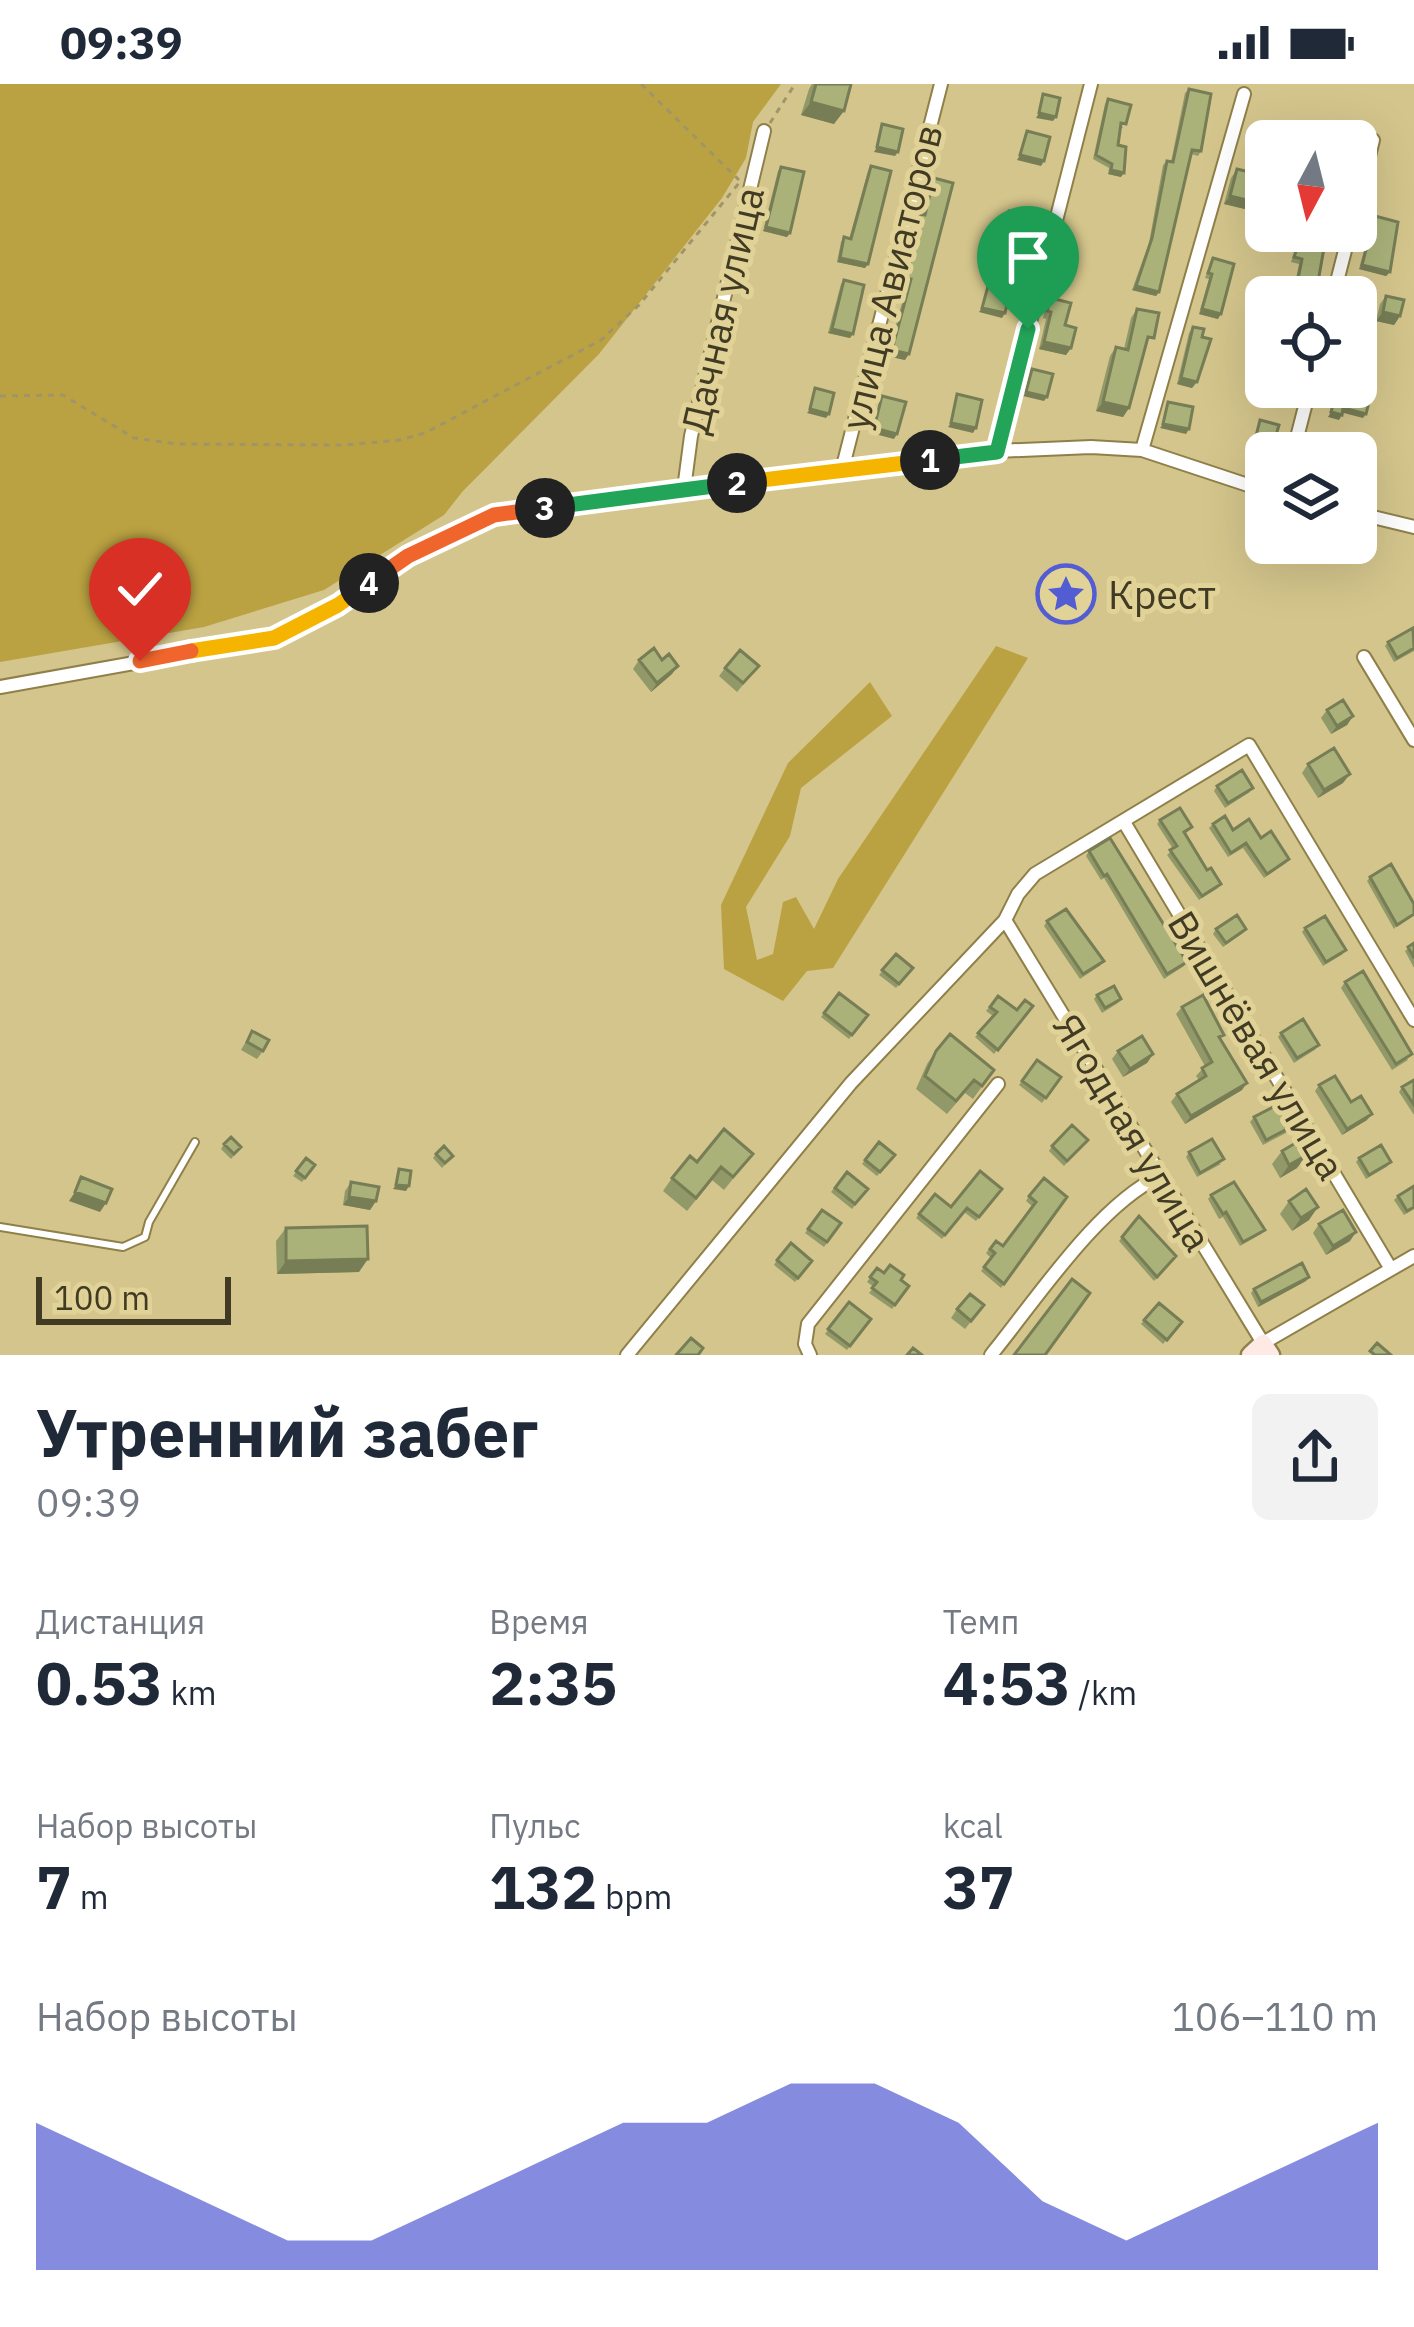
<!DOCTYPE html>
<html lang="ru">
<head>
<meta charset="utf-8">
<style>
	:root { --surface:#fff; --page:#f2f2f3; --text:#1f2937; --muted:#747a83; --accent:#525cd3 }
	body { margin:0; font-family:"IBM Plex Sans",sans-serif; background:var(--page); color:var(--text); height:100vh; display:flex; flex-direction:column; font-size:45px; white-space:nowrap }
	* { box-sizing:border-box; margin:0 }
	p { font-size:39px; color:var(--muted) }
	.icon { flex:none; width:66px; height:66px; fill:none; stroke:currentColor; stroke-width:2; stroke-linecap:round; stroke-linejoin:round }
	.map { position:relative; height:1271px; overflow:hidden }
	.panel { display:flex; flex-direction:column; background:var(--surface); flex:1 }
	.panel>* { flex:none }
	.needle { width:78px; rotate:187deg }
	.controls { position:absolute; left:1245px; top:36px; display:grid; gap:24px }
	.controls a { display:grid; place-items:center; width:132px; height:132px; border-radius:18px; background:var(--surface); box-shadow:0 12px 48px #0002; font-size:60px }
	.scale { position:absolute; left:36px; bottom:30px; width:195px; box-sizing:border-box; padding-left:12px; border:6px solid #413b23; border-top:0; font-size:33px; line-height:42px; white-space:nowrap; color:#413b23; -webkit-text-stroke:9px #e1d298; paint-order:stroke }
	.pin { position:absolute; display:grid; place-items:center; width:102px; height:102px; color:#fff; margin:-123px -51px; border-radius:50% 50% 50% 0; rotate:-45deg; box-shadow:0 0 12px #0007 }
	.pin .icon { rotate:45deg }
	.km { position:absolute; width:60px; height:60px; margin:-30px; border-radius:50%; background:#222; color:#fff; font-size:33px; line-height:60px; text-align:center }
	.round { display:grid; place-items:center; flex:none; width:126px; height:126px; border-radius:18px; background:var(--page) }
	.summary { display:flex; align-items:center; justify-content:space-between; height:204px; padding:0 36px }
	h1 { font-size:66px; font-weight:700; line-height:90px }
	.figures { display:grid; grid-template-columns:repeat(3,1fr); gap:18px; height:204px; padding:12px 36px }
	.figures div { display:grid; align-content:center }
	.figures b { font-size:60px; font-weight:700 }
	.figures small { font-size:33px; font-weight:400 }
	.figures p { font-size:33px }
	.chart { height:336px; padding:24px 36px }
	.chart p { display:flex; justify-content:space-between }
	.chart svg { width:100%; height:216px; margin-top:12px; fill:var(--accent); opacity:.7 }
	.status { display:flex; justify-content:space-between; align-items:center; height:84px; padding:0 60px; background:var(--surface); direction:ltr }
	.status svg { height:33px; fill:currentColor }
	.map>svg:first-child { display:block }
</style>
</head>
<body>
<div class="status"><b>09:39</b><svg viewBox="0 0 49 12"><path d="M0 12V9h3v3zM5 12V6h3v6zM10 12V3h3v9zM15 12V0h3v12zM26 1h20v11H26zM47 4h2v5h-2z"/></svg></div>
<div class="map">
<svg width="1414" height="1271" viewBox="0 0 1414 1271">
	<rect width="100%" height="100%" fill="#d4c58c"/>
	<path fill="#baa242" d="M0 0H781L753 38 746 74 722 114 599 270 463 407 444 431 324 506 204 543 0 578Z
		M996 562 1028 574 833 884 807 887 783 917 724 885 721 821 788 679 870 598 892 632 801 704 790 752 746 823 757 876 773 870 783 818 796 813 814 845 838 795Z"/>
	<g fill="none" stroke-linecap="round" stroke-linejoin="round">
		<defs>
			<path id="lane" d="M0 1143 123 1163 145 1153 149 1138 195 1058"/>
			<path id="street" d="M1356 124 1373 56
				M1333 213 1350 147
				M1142 366 1244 10
				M997 367 1091 0
				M1293 369 1310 303
				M842 386 941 0
				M684 405 691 352 764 47
				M1356 429 1414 443
				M1364 573 1414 656
				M0 603 274 554 338 521 408 471 494 431 997 367 1091 363 1142 366 1266 407
				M1124 738 1391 1185
				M1005 836 1263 1259 1414 1172
				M627 1271 851 999 1005 836 1018 810 1035 790 1249 661 1414 936
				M810 1271 805 1260 808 1240 998 1000
				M991 1271C1036 1216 1097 1122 1160 1092"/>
			<path id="secondary" d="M1250 1271 1263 1259 1271 1271"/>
		</defs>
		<use href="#lane" stroke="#8f8049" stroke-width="10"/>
		<use href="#street" stroke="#8f8049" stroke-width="16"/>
		<use href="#secondary" stroke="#8f8049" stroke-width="21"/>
		<path stroke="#a19568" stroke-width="3" stroke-dasharray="6 6" stroke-linecap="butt" d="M641 0 739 96
			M770 39 795 0
			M0 312 63 311 134 354 177 360 344 361 400 356 425 349 601 256 639 221 739 99"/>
		<use href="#lane" stroke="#fff" stroke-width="6"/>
		<use href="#street" stroke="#fff" stroke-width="12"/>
		<use href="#secondary" stroke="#fee9e4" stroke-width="16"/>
	</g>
	<path fill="#929969" d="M812 0H851L834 40 801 31 809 5Z
		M1189 5 1201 67 1198 72 1191 70 1159 208 1156 212 1132 206 1149 159 1163 81 1167 77 1171 78 1185 9Z
		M1108 15 1123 44H1120L1118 61 1121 93 1108 90 1109 84 1093 75 1105 20Z
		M871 82 868 180 865 184 837 178 841 158 844 153 849 155 868 87Z
		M781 83 790 149 787 153 763 147 778 87Z
		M1237 85 1249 126 1224 120 1231 94Z
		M934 94 905 276 887 272 907 201 903 200 917 136 923 130 930 100Z
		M1009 127 1010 192 990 187 1006 131Z
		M1375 132 1390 188 1386 192 1359 185 1372 137Z
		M1302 147H1327L1318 198 1315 202 1312 201 1308 207 1294 204 1299 180 1291 178Z
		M1213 174 1218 235 1199 230 1209 195 1205 194Z
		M844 196 850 254 828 249 841 200Z
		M1386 212 1400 232 1394 241 1376 237 1380 220Z
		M1051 214 1065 241 1071 264 1066 271 1039 265 1046 235 1043 234 1046 221Z
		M1137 225 1147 263 1145 262 1129 324 1123 333 1096 327 1110 272 1116 263 1124 265 1131 234Z
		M1193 243 1202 253 1192 304 1177 300 1189 249Z
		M1414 546V567L1394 578 1385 562 1388 558Z
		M639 576H662L672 590 651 608 633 585Z
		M759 582 737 608 719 592 725 584Z
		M1327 626 1353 632 1347 641 1331 650 1321 634Z
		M1308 680 1343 699 1318 714 1302 689Z
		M1217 702 1250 708 1225 724 1214 707Z
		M1160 736 1192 743 1185 750 1218 804 1199 816 1167 771 1173 765 1157 740Z
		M1213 740 1261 754 1286 779 1264 794 1243 764 1228 773 1209 744Z
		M1089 767 1184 882 1164 895 1104 794 1101 796 1086 772Z
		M1370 793 1414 820 1394 845 1367 797Z
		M1047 837 1101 881 1080 895 1044 842Z
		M1305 844 1343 870 1323 882 1302 848Z
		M1216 845H1246L1243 849 1223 863 1213 850Z
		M1414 859V884L1405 867Z
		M896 870 913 884 896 904 879 891Z
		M1345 898 1408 976 1392 986 1341 904Z
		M839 909 868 931 849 955 821 933Z
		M1097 911 1121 915 1118 919 1102 929 1094 915Z
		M998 912 1017 926 1033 922 994 970 975 953 993 932 986 927Z
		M1182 923 1221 956 1242 1006 1185 1040 1171 1018 1177 1010 1199 996 1196 992 1205 982 1176 930Z
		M252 947 263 967 257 975 241 966Z
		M1281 949 1316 965 1294 979 1278 953Z
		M936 967 994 986 973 1015 965 1009 947 1030 916 1005 927 980Z
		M1118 967 1153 970 1147 979 1123 993 1112 975Z
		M1037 976 1061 993 1042 1019 1019 1001Z
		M1414 996V1031L1399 1008 1402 1003Z
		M1319 1001 1351 1018 1367 1036 1342 1051 1315 1007Z
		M1254 1033 1289 1044 1286 1049 1263 1061 1250 1038Z
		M879 1058 895 1071 877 1092 862 1080Z
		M224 1060 238 1067 231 1075 221 1065Z
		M1084 1061 1064 1082 1049 1067 1052 1062Z
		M1282 1067 1297 1084 1280 1094 1272 1080Z
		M1189 1068 1221 1080 1197 1093 1186 1073Z
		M436 1070 453 1072 442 1084 433 1074Z
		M753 1070 724 1106 712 1096 687 1127 663 1107 672 1094 697 1078Z
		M306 1074 315 1081 302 1098 293 1092Z
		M1359 1074 1388 1082 1366 1095 1356 1078Z
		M847 1088 868 1105 852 1125 831 1108Z
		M351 1098 376 1117 370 1126 343 1121 345 1107Z
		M1002 1105 976 1137 964 1128 942 1155 916 1134 935 1110 951 1123Z
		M1211 1111 1265 1146 1261 1150 1240 1162 1223 1133 1219 1135 1208 1115Z
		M1029 1112 1067 1113 1001 1204 981 1187 991 1174 986 1169 996 1157 1003 1162 1033 1123 1026 1117Z
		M1398 1112 1414 1125 1404 1131 1394 1116Z
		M1289 1117 1309 1136 1292 1147 1280 1130Z
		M822 1126 841 1139 824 1163 805 1149Z
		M1139 1132 1176 1172 1154 1197 1119 1157Z
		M1319 1140 1350 1157 1326 1171 1313 1149Z
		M286 1144 359 1188 277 1190 276 1157Z
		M777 1176 812 1177 795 1198 774 1181Z
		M877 1184 909 1202 892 1225 869 1209 874 1203 867 1198Z
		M1306 1197 1258 1223 1251 1209 1254 1205Z
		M849 1218 871 1235 847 1266 825 1250Z
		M984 1221 965 1245 951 1234 957 1225Z
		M1144 1236 1182 1238 1163 1260 1141 1240Z"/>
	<path fill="#777d55" d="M811 18 844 27 834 40 801 31Z
		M1039 29 1056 33 1053 37 1036 34Z
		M877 63 898 68 895 72 874 68Z
		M1020 71 1044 77 1041 82 1017 76Z
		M1111 86 1124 89 1121 93 1108 90Z
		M1230 112 1255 118 1249 126 1224 120Z
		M766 143 790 149 787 153 763 147Z
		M840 174 868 180 865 184 837 178Z
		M1362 181 1390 188 1386 192 1359 185Z
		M994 183 1013 188 1010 192 990 187Z
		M1297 200 1311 202 1308 207 1294 204Z
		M1136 202 1159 208 1156 212 1132 206Z
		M982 224 1005 229 1002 234 979 228Z
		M1202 225 1221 230 1218 235 1199 230Z
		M1383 228 1400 232 1394 241 1376 237Z
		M832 245 853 250 850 254 828 249Z
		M1044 258 1071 264 1066 271 1039 265Z
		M892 266 909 270 905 276 887 272Z
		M1181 294 1197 298 1192 304 1177 300Z
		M1026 308 1047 313 1044 317 1023 312Z
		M1103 318 1129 324 1123 333 1096 327Z
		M1343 324 1366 330 1363 334 1340 328Z
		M810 325 829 330 826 334 807 329Z
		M1331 328 1342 331 1339 336 1328 333Z
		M951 339 976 344 973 349 948 343Z
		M1163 340 1189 345 1186 350 1160 344Z
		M874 344 897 350 894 355 871 349Z
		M1254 360 1272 365 1267 369 1251 365Z
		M678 582 672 590 651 608 657 599Z
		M1353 632 1347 641 1331 650 1337 642Z
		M1350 690 1343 699 1318 714 1324 706Z
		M1153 970 1147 979 1123 993 1130 985Z
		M1247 999 1242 1006 1185 1040 1191 1032Z
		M1372 1030 1367 1036 1342 1051 1347 1045Z
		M1307 1071 1297 1084 1280 1094 1289 1081Z
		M396 1101 409 1102 406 1107 393 1105Z
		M75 1108 106 1119 100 1128 69 1117Z
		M349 1113 376 1117 370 1126 343 1121Z
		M1318 1123 1309 1136 1292 1147 1301 1134Z
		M1356 1148 1350 1157 1326 1171 1333 1162Z
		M368 1175 359 1188 277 1190 286 1177Z
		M1309 1193 1306 1197 1258 1223 1261 1218Z"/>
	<path fill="#aab27a" stroke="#777d55" stroke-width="3" d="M816 0H851L844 27 811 18Z
		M1189 5 1211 10 1201 67 1192 66 1159 208 1136 202 1152 154 1167 77 1173 78Z
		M1043 10 1060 14 1056 33 1039 29Z
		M1108 15 1131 21 1126 40 1121 39 1118 61 1126 63 1124 89 1111 86 1112 80 1096 71Z
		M882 40 903 45 898 68 877 63Z
		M1027 47 1050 53 1044 77 1020 71Z
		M871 82 891 87 868 180 840 174 844 153 851 155Z
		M781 83 804 88 790 149 766 143Z
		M1237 85 1262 91 1255 118 1230 112Z
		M934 94 953 99 909 270 892 266 911 195 907 194 920 135 921 130 925 131Z
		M1009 127 1031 132 1013 188 994 183Z
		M1375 132 1398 138 1390 188 1362 181Z
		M1303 147H1327L1318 198 1313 197 1311 202 1297 200 1302 175 1294 173Z
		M1213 174 1234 180 1221 230 1202 225 1212 190 1208 189Z
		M844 196 864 201 853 250 832 245Z
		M988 202 1010 207 1005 229 982 224Z
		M1386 212 1404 216 1400 232 1383 228Z
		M1051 214 1071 219 1065 241 1076 244 1071 264 1044 258 1051 228 1047 227Z
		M1137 225 1159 229 1154 254 1148 253 1129 324 1103 318 1116 263 1128 266Z
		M1193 243 1204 245 1202 253 1211 255 1197 298 1181 294Z
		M1356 249 1364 251 1359 273 1356 272Z
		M1266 270V290L1261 289Z
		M1032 285 1053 290 1047 313 1026 308Z
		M815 304 834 309 829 330 810 325Z
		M1336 309 1369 318 1366 330 1343 324 1342 331 1331 328Z
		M957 310 982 316 976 344 951 339Z
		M882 312 906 318 897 350 874 344Z
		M1168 318 1193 323 1189 345 1163 340Z
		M1260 336 1279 341 1272 365 1254 360Z
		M1315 350 1340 357 1336 369H1310Z
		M1413 544 1414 564 1397 574 1388 558Z
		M654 564 662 576 669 570 678 582 657 599 639 576Z
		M740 566 759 582 743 599 725 584Z
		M1343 616 1353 632 1337 642 1327 626Z
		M1334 664 1350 690 1324 706 1308 680Z
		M1242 686 1253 704 1228 719 1217 702Z
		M1180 724 1192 743 1184 748 1207 786 1211 784 1221 800 1202 812 1170 766 1177 762 1160 736Z
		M1225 732 1233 746 1249 735 1261 754 1271 747 1289 775 1267 790 1246 759 1231 769 1213 740Z
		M1110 754 1187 878 1167 890 1107 790 1104 792 1089 767Z
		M1391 780 1414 820V830L1397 841 1370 793Z
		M1066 825 1104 877 1083 890 1047 837Z
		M1237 831 1246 845 1226 859 1216 845Z
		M1325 832 1346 866 1326 878 1305 844Z
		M1414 859V874L1408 863Z
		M896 870 913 884 899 900 882 886Z
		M1363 887 1412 970 1396 980 1345 898Z
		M1114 902 1121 915 1105 924 1097 911Z
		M839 909 868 931 852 951 824 929Z
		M1203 911 1224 951 1219 953 1247 999 1191 1032 1177 1010 1206 992 1202 984 1212 978 1182 923Z
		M998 912 1017 926 1025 916 1033 922 998 966 978 949 997 928 990 923Z
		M1303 935 1319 961 1297 974 1281 949Z
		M252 947 269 956 263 967 247 958Z
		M950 950 994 986 982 1002 974 996 956 1017 925 992 936 967Z
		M1142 952 1153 970 1130 985 1118 967Z
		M1037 976 1061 993 1046 1014 1022 997Z
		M1335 992 1351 1018 1361 1012 1372 1030 1347 1045 1319 1001Z
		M1414 996V1021L1402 1003Z
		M1277 1021 1289 1044 1266 1056 1254 1033Z
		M1072 1041 1088 1056 1067 1077 1052 1062Z
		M724 1045 753 1070 733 1093 721 1083 696 1114 672 1094 690 1072 697 1078Z
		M231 1053 241 1063 234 1070 224 1060Z
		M1212 1055 1224 1075 1200 1089 1189 1068Z
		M1299 1057 1307 1071 1289 1081 1282 1067Z
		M879 1058 895 1071 880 1088 865 1076Z
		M1381 1061 1391 1078 1369 1091 1359 1074Z
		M444 1062 453 1072 445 1079 436 1070Z
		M306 1074 315 1081 305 1094 296 1087Z
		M399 1085 411 1087 409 1102 396 1101Z
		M980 1087 1002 1105 979 1133 967 1124 945 1151 919 1130 935 1110 951 1123Z
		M847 1088 868 1105 855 1120 835 1104Z
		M81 1093 112 1105 106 1119 75 1108Z
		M1044 1094 1067 1113 1004 1200 984 1183 995 1169 990 1165 996 1157 1003 1162 1036 1118 1029 1112Z
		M351 1098 379 1103 376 1117 349 1113Z
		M1234 1098 1265 1146 1243 1158 1226 1128 1223 1130 1211 1111Z
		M1414 1102V1123L1407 1127 1398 1112Z
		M1306 1105 1318 1123 1301 1134 1289 1117Z
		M822 1126 841 1139 827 1158 808 1145Z
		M1343 1126 1356 1148 1333 1162 1319 1140Z
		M1139 1132 1176 1172 1157 1193 1122 1153Z
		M367 1142 368 1175 286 1177V1144Z
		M791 1159 812 1177 798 1194 777 1176Z
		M1302 1179 1309 1193 1261 1218 1254 1205Z
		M890 1181 904 1191 901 1196 909 1202 895 1221 872 1204 877 1198 870 1193 877 1184 884 1189Z
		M1072 1195 1090 1209 1045 1271H1014Z
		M970 1210 984 1221 971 1237 957 1225Z
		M849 1218 871 1235 850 1262 828 1245Z
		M1159 1219 1182 1238 1167 1256 1144 1236Z
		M691 1254 703 1264 698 1271H676Z
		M1377 1259 1391 1271H1375L1370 1267Z
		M913 1264 922 1271H907Z"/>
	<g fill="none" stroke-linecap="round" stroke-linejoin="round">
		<defs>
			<path id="split-1" d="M930 376 997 368 1028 245"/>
			<path id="split-2" d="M737 399 930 376"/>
			<path id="split-3" d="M545 424 737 399"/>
			<path id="split-4" d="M369 499 408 472 494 431 545 424"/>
			<path id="split-5" d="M191 567 274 554 338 521 369 499"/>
			<path id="split-6" d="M140 577 191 567"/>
		</defs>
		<use href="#split-1" stroke="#fff" stroke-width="24"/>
		<use href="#split-2" stroke="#fff" stroke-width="24"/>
		<use href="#split-3" stroke="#fff" stroke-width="24"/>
		<use href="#split-4" stroke="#fff" stroke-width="24"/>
		<use href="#split-5" stroke="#fff" stroke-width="24"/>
		<use href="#split-6" stroke="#fff" stroke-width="24"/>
		<use href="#split-1" stroke="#22a559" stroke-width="15"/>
		<use href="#split-2" stroke="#f5b400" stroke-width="15"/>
		<use href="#split-3" stroke="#22a559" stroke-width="15"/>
		<use href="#split-4" stroke="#f0652b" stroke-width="15"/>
		<use href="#split-5" stroke="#f5b400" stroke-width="15"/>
		<use href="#split-6" stroke="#f0652b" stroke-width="15"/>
	</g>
	<defs>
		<symbol id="sight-ring" viewBox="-11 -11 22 22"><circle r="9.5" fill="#e1d298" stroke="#525cd3" stroke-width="1.5"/><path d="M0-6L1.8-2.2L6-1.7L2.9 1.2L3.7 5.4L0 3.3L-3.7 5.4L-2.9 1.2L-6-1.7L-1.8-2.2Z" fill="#525cd3"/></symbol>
	</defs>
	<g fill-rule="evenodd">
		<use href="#sight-ring" x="1033" y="477" width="66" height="66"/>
	</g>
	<g text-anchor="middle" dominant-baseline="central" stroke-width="10" stroke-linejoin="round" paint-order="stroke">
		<g font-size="39" fill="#413b23" stroke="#e1d298">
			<text transform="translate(891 193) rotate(-76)">улица Авиаторов</text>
			<text transform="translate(722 226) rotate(-77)">Дачная улица</text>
			<text transform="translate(1257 961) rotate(59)">Вишнёвая улица</text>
			<text transform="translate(1133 1048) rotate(59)">Ягодная улица</text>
		</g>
		<g font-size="39" fill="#413b23" stroke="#e1d298" text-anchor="start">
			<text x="1108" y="510">Крест</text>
		</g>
	</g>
</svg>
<div class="controls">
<a><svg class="needle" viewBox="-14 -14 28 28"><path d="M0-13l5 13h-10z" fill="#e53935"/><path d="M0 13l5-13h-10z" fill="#747a83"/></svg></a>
<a><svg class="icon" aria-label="locate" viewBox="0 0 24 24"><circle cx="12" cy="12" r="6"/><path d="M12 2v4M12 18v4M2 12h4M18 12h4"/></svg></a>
<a><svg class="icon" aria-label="layers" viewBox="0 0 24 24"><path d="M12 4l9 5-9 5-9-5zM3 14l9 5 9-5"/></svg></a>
</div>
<div class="scale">100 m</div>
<div class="pin" style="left:1028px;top:245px;background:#1e9e55"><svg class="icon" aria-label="arrive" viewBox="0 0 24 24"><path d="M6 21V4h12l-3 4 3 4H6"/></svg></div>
<div class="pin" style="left:140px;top:577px;background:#d93025"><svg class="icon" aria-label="check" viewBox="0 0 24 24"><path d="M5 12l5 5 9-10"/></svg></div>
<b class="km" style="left:930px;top:376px">1</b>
<b class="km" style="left:737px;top:399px">2</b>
<b class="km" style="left:545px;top:424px">3</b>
<b class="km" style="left:369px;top:499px">4</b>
</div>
<section class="panel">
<div class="summary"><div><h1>Утренний забег</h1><p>09:39</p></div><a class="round"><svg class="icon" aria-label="share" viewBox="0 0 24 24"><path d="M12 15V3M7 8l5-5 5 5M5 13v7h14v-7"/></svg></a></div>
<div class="figures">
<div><p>Дистанция</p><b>0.53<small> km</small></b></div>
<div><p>Время</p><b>2:35</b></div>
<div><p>Темп</p><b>4:53<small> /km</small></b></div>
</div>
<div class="figures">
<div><p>Набор высоты</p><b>7<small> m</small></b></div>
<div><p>Пульс</p><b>132<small> bpm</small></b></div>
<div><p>kcal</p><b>37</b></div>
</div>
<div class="chart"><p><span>Набор высоты</span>106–110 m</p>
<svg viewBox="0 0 160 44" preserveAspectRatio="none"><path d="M0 44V14L10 22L20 30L30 38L40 38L50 30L60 22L70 14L80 14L90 6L100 6L110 14L120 30L130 38L140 30L150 22L160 14V44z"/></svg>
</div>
</section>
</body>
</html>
